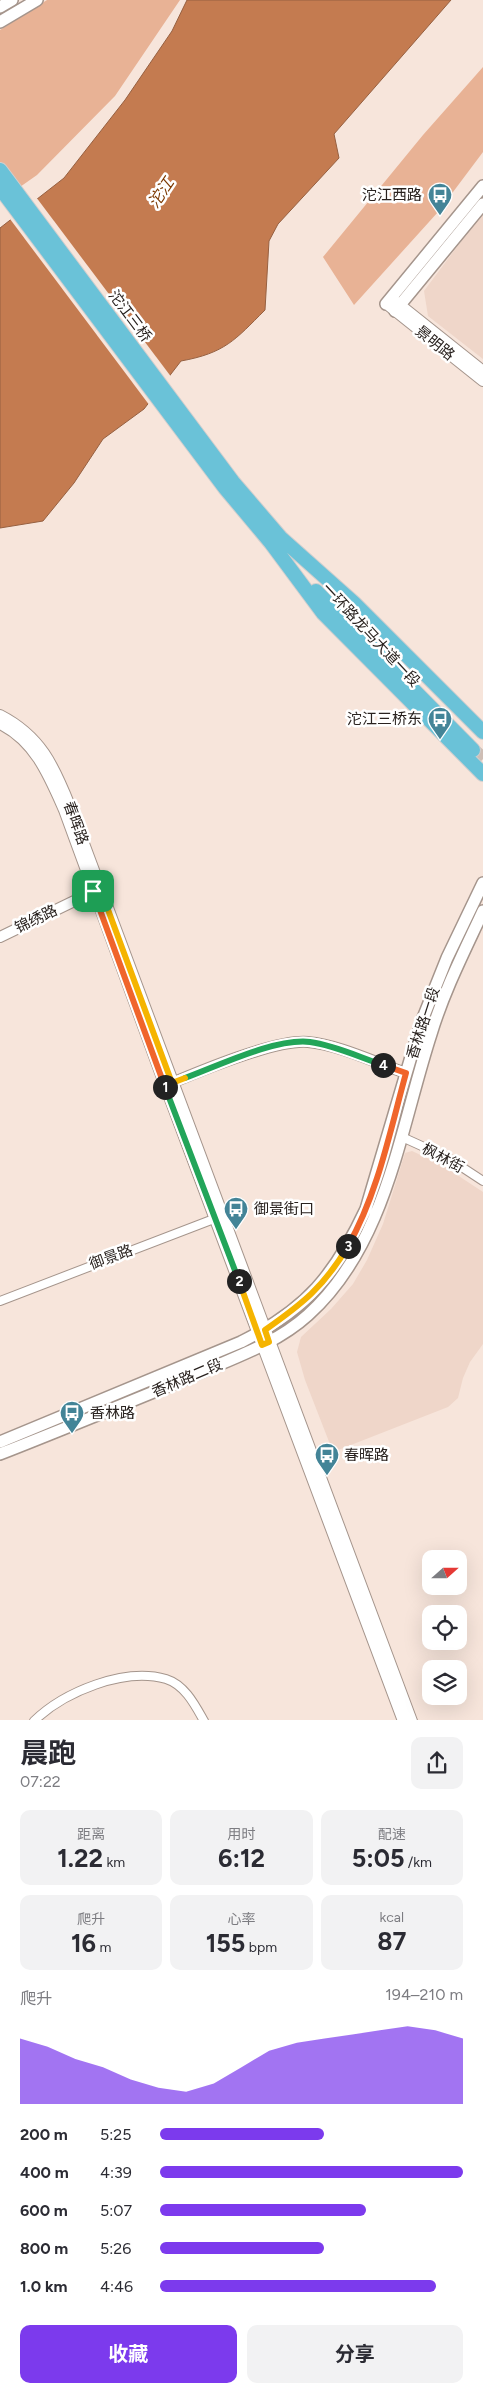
<!DOCTYPE html>
<html lang="zh">
<head>
<meta charset="utf-8">
<style>
	:root { --surface:#fff; --page:#f2f2f3; --text:#2b2b33; --muted:#7c7c81; --accent:#7c3aed }
	body { margin:0; font-family:Figtree,"Noto Sans SC",sans-serif; background:var(--page); color:var(--text); height:100vh; display:flex; flex-direction:column; font-size:19px; white-space:nowrap }
	* { box-sizing:border-box; margin:0 }
	p { font-size:16px; color:var(--muted) }
	.icon { flex:none; width:28px; height:28px; fill:none; stroke:currentColor; stroke-width:2; stroke-linecap:round; stroke-linejoin:round }
	.map { position:relative; height:1720px; overflow:hidden }
	.drawer { display:flex; flex-direction:column; background:var(--surface); flex:1 }
	.drawer>* { flex:none }
	.needle { width:32px; rotate:69deg }
	.buttons { position:absolute; left:422px; top:1550px; display:grid; gap:10px }
	.buttons a { display:grid; place-items:center; width:45px; height:45px; border-radius:10px; background:var(--surface); box-shadow:0 5px 20px #0002; font-size:25px }
	.pin { position:absolute; display:grid; place-items:center; width:42px; height:42px; color:#fff; margin:-21px; border-radius:10px; box-shadow:0 2px 8px #0006 }
	.km { position:absolute; width:25px; height:25px; margin:-12px; border-radius:50%; background:#222; color:#fff; font-size:14px; line-height:25px; text-align:center }
	.round { display:grid; place-items:center; flex:none; width:52px; height:52px; border-radius:10px; background:var(--page) }
	.head { display:flex; align-items:center; justify-content:space-between; height:85px; padding:0 20px }
	h1 { font-size:28px; font-weight:700; line-height:38px }
	.stats { display:grid; grid-template-columns:repeat(3,1fr); gap:8px; height:85px; padding:5px 20px }
	.stats div { display:grid; align-content:center; border-radius:10px; background:var(--page); text-align:center }
	.stats b { font-size:25px; font-weight:700 }
	.stats small { font-size:14px; font-weight:400 }
	.stats p { font-size:14px }
	.chart { height:140px; padding:10px 20px }
	.chart p { display:flex; justify-content:space-between }
	.chart svg { width:100%; height:90px; margin-top:5px; fill:var(--accent); opacity:.7 }
	.primary-button { display:flex; gap:10px; margin-top:auto; padding:10px 20px }
	.primary-button a { flex:1; height:58px; border-radius:10px; background:var(--accent); color:#fff; font-size:20px; font-weight:700; line-height:58px; text-align:center }
	.primary-button a+a { background:var(--page); color:var(--text) }
	ul { padding:0 20px; list-style:none; font-size:16px }
	li { display:grid; grid-template-columns:80px 60px 1fr; align-items:center; height:38px }
	li i { height:12px; border-radius:6px; background:var(--accent) }
	.map>svg:first-child { display:block }
</style>
</head>
<body>
<div class="map">
<svg width="483" height="1721" viewBox="0 0 483 1721">
	<rect width="100%" height="100%" fill="#f7e5db"/>
	<path fill="#efd6c9" d="M483 212V359L428 316 424 291Z
		M412 1151 442 1165 483 1192V1344L470 1362 463 1378 458 1398 448 1407 333 1452 305 1380 297 1352 301 1337 331 1309 353 1284 367 1260 383 1224 405 1153Z"/>
	<path fill="#e8b295" d="M47 0H180L115 96 37 175 0 201V30Z
		M483 67V152L438 212 354 305 323 257 423 135Z"/>
	<path fill="#c47b50" stroke="#966041" d="M187 0H451L334 134 339 158 278 224 269 241 265 310C235 340 225 353 181 361L144 409 103 439 74 483 43 521 0 528V228L64 178 125 100 172 31Z"/>
	<path fill="#f7e5db" d="M36 197 172 378 150 406 10 219Z"/>
	<g fill="none" stroke-linecap="round" stroke-linejoin="round">
		<path stroke="#cebeb5" stroke-width="14" stroke-dasharray="14 7" stroke-linecap="butt" d="M473 750 483 759"/>
		<defs>
			<path id="minor" d="M402 1137 448 1158 483 1181
				M0 1301 219 1217
				M34 1721C64 1692 124 1667 166 1679 185 1685 195 1705 204 1721"/>
			<path id="tertiary" d="M394 300 483 371
				M389 306 483 381
				M0 715C41 736 54 766 70 806L412 1721
				M0 724C35 741 49 776 64 810L165 1086 403 1721
				M0 937 99 889
				M167 1085C200 1071 276 1039 308 1042 340 1045 376 1063 406 1073"/>
			<path id="secondary" d="M0 7 12 0
				M0 22 37 0
				M386 304 483 186
				M395 311 483 204
				M0 1442 241 1342C307 1309 335 1275 366 1209L421 1023 447 958 483 883
				M0 1454C64 1429 127 1403 190 1377 230 1359 275 1345 308 1315 386 1245 400 1129 431 1034 444 991 464 952 483 911"/>
			<path id="trunk" d="M0 170 233 482 281 538 354 603 483 732
				M0 188 225 488 271 543 323 613 483 774
				M316 591 473 750"/>
		</defs>
		<use href="#minor" stroke="#a5958c" stroke-width="10"/>
		<use href="#tertiary" stroke="#a5958c" stroke-width="12"/>
		<use href="#secondary" stroke="#a5958c" stroke-width="14"/>
		<use href="#trunk" stroke="#d0cece" stroke-width="16"/>
		<use href="#minor" stroke="#fff" stroke-width="8"/>
		<use href="#tertiary" stroke="#fff" stroke-width="10"/>
		<use href="#secondary" stroke="#fff" stroke-width="11"/>
		<use href="#trunk" stroke="#6ac2d8" stroke-width="14"/>
	</g>
	<g fill="none" stroke-linecap="round" stroke-linejoin="round">
		<defs>
			<path id="split-1" d="M93 891 165 1087"/>
			<path id="split-2" d="M165 1087 239 1281"/>
			<path id="split-3" d="M239 1281 262 1345 269 1342 265 1330C302 1304 324 1287 348 1246"/>
			<path id="split-4" d="M348 1246C378 1193 390 1131 406 1073L383 1065"/>
			<path id="split-5" d="M185 1078C218 1066 275 1038 310 1042 334 1045 359 1057 383 1065"/>
			<path id="split-6" d="M93 891 100 888 172 1083 185 1078"/>
		</defs>
		<use href="#split-1" stroke="#fff" stroke-width="10"/>
		<use href="#split-2" stroke="#fff" stroke-width="10"/>
		<use href="#split-3" stroke="#fff" stroke-width="10"/>
		<use href="#split-4" stroke="#fff" stroke-width="10"/>
		<use href="#split-5" stroke="#fff" stroke-width="10"/>
		<use href="#split-6" stroke="#fff" stroke-width="10"/>
		<use href="#split-1" stroke="#f0652b" stroke-width="6"/>
		<use href="#split-2" stroke="#22a559" stroke-width="6"/>
		<use href="#split-3" stroke="#f5b400" stroke-width="6"/>
		<use href="#split-4" stroke="#f0652b" stroke-width="6"/>
		<use href="#split-5" stroke="#22a559" stroke-width="6"/>
		<use href="#split-6" stroke="#f5b400" stroke-width="6"/>
	</g>
	<defs>
		<symbol id="bus-pin" viewBox="-11 -11 22 30"><path d="M0 17L-7.5 6A9.5 9.5 0 1 1 7.5 6Z" fill="#438497" stroke="#fff"/><path d="M-5-6H5V4H4V6H2V4H-2V6H-4V4H-5ZM-3.5-4V0h7V-4ZM-3.5 1.2v1.5H-2V1.2ZM2 1.2v1.5H3.5V1.2Z" fill="#fff"/></symbol>
	</defs>
	<g fill-rule="evenodd">
		<use href="#bus-pin" x="426" y="181" width="28" height="38"/>
		<use href="#bus-pin" x="426" y="705" width="28" height="38"/>
		<use href="#bus-pin" x="222" y="1195" width="28" height="38"/>
		<use href="#bus-pin" x="58" y="1399" width="28" height="38"/>
		<use href="#bus-pin" x="313" y="1441" width="28" height="38"/>
	</g>
	<g text-anchor="middle" dominant-baseline="central" stroke-width="5" stroke-linejoin="round" paint-order="stroke">
		<g font-size="15" fill="#29221f" stroke="#fff" text-anchor="start">
			<text x="422" y="195" text-anchor="end">沱江西路</text>
			<text x="422" y="719" text-anchor="end">沱江三桥东</text>
			<text x="254" y="1209">御景街口</text>
			<text x="90" y="1413">香林路</text>
			<text x="344" y="1455">春晖路</text>
		</g>
		<g font-size="15" fill="#29221f" stroke="#fff">
			<text transform="translate(130 316) rotate(53)">沱江三桥</text>
			<text transform="translate(435 343) rotate(39)">景明路</text>
			<text transform="translate(371 635) rotate(47)">一环路龙马大道一段</text>
			<text transform="translate(76 823) rotate(70)">春晖路</text>
			<text transform="translate(36 919) rotate(-26)">锦绣路</text>
			<text transform="translate(423 1023) rotate(-72)">香林路一段</text>
			<text transform="translate(443 1158) rotate(28)">枫林街</text>
			<text transform="translate(111 1257) rotate(-20)">御景路</text>
			<text transform="translate(187 1378) rotate(-23)">香林路二段</text>
		</g>
		<g font-size="16" font-style="italic" fill="#7c3801" stroke="#fff">
			<text transform="translate(161 193) rotate(-56)">沱江</text>
		</g>
	</g>
</svg>
<div class="buttons">
<a><svg class="needle" viewBox="-14 -14 28 28"><path d="M0-13l5 13h-10z" fill="#e53935"/><path d="M0 13l5-13h-10z" fill="#7c7c81"/></svg></a>
<a><svg class="icon" aria-label="locate" viewBox="0 0 24 24"><circle cx="12" cy="12" r="6"/><path d="M12 2v4M12 18v4M2 12h4M18 12h4"/></svg></a>
<a><svg class="icon" aria-label="layers" viewBox="0 0 24 24"><path d="M12 4l9 5-9 5-9-5zM3 14l9 5 9-5"/></svg></a>
</div>
<div class="pin" style="left:93px;top:891px;background:#1e9e55"><svg class="icon" aria-label="arrive" viewBox="0 0 24 24"><path d="M6 21V4h12l-3 4 3 4H6"/></svg></div>
<b class="km" style="left:165px;top:1087px">1</b>
<b class="km" style="left:239px;top:1281px">2</b>
<b class="km" style="left:348px;top:1246px">3</b>
<b class="km" style="left:383px;top:1065px">4</b>
</div>
<section class="drawer">
<div class="head"><div><h1>晨跑</h1><p>07:22</p></div><a class="round"><svg class="icon" aria-label="share" viewBox="0 0 24 24"><path d="M12 15V3M7 8l5-5 5 5M5 13v7h14v-7"/></svg></a></div>
<div class="stats">
<div><p>距离</p><b>1.22<small> km</small></b></div>
<div><p>用时</p><b>6:12</b></div>
<div><p>配速</p><b>5:05<small> /km</small></b></div>
</div>
<div class="stats">
<div><p>爬升</p><b>16<small> m</small></b></div>
<div><p>心率</p><b>155<small> bpm</small></b></div>
<div><p>kcal</p><b>87</b></div>
</div>
<div class="chart"><p><span>爬升</span>194–210 m</p>
<svg viewBox="0 0 160 44" preserveAspectRatio="none"><path d="M0 44V12L10 16L20 22L30 26L40 32L50 36L60 38L70 34L80 26L90 18L100 14L110 12L120 10L130 8L140 6L150 8L160 12V44z"/></svg>
</div>
<ul>
<li><b>200 m</b>5:25<i style="width:54%"></i></li>
<li><b>400 m</b>4:39<i style="width:100%"></i></li>
<li><b>600 m</b>5:07<i style="width:68%"></i></li>
<li><b>800 m</b>5:26<i style="width:54%"></i></li>
<li><b>1.0 km</b>4:46<i style="width:91%"></i></li>
</ul>
<div class="primary-button"><a>收藏</a><a>分享</a></div>
</section>
</body>
</html>
